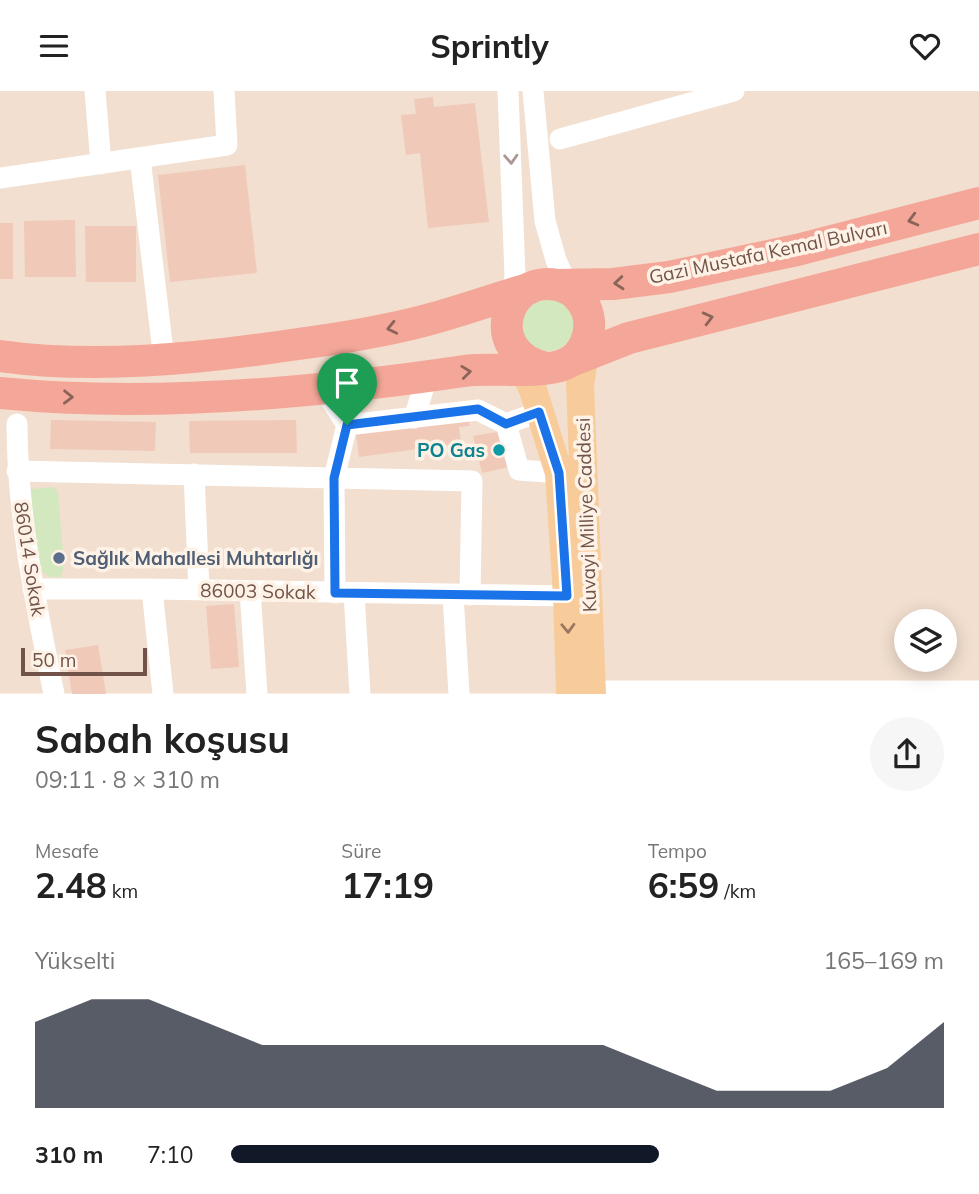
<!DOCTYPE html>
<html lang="tr">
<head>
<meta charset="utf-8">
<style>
	:root { --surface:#fff; --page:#f6f6f6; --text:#222; --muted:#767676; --accent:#111827 }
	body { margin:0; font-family:Mulish,sans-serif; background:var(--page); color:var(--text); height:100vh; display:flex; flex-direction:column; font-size:26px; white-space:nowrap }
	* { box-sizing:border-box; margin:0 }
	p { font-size:23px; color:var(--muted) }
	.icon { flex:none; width:38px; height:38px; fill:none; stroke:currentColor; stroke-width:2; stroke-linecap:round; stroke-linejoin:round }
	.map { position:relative; height:603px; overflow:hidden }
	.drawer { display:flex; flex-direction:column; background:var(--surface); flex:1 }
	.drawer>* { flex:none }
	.fabs { position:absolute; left:894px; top:518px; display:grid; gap:14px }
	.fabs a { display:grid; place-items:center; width:63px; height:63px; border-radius:50%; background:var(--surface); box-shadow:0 4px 18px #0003; font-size:35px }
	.scale { position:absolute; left:21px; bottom:18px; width:126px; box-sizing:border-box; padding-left:7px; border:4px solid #715349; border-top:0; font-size:19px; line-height:24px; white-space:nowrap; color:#715349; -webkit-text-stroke:5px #fef2e6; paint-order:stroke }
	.pin { position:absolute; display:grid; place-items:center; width:60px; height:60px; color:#fff; margin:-72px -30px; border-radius:50% 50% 50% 0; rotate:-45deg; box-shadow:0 0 7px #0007 }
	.pin .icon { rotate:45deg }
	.round { display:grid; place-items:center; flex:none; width:74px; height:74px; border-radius:37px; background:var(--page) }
	.headline { display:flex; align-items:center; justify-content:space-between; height:119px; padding:0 35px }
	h1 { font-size:38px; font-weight:700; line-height:52px }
	.metrics { display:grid; grid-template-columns:repeat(3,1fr); gap:10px; height:119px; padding:7px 35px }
	.metrics div { display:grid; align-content:center }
	.metrics b { font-size:35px; font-weight:700 }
	.metrics small { font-size:19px; font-weight:400 }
	.metrics p { font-size:19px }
	.chart { height:196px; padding:14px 35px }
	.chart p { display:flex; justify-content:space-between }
	.chart svg { width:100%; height:126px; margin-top:7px; fill:var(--accent); opacity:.7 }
	ul { padding:0 35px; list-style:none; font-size:23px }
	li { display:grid; grid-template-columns:112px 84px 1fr; align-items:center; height:52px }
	li i { height:18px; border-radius:9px; background:var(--accent) }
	header { display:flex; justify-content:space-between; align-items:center; height:91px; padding:0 35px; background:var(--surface); font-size:32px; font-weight:700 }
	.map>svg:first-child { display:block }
</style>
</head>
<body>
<header><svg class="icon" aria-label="menu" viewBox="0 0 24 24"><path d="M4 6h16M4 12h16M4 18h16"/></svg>Sprintly<svg class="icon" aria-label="heart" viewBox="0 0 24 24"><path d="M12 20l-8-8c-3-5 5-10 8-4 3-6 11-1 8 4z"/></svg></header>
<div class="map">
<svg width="979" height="603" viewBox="0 0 979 603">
	<rect width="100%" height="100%" fill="#fbeee0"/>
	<path fill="#f2dfcf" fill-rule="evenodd" d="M0 0H979V602H0ZM906 530H945V569H906Z"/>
	<path fill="#d4e8c0" d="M522 234a26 26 0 1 1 52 0a26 26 0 1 1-52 0Z
		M52 396 58 400 64 474 61 486H49L41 480 29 409 31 398Z"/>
	<path fill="#f0c9b9" d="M433 6 434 16 475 12 489 131 428 137 420 62 406 64 401 24 416 23 414 8Z
		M245 74 257 182 170 191 158 84Z
		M75 129 76 186H25L24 130Z
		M0 132H13V188H0Z
		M85 135H136V191H86Z
		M465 313 470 335 459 336 461 352 359 366 354 328Z
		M51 329 156 331 155 360 50 358Z
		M296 329 297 362H190L189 330Z
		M516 338 526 372 482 382 473 345Z
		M234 513 239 576 211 578 206 515Z
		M98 554 106 603H72L65 559Z"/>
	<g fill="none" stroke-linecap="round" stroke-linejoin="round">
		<path stroke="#fff" stroke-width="21" d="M95 0 101 73
			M508 0 515 185 510 214
			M533 0 545 130 556 169 569 198
			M560 48 734 0
			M140 67 164 269
			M0 87 227 54 224 0
			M323 297 347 334 334 387 335 502
			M539 321 506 333 519 379 559 382
			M414 327 427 286
			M17 333C17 424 36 514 54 603
			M347 334 478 319 506 333
			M17 380 472 390 470 504
			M194 383 199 499
			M33 498H152L567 505
			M152 498 163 603
			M250 500 257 603
			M354 502 360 603
			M453 504 459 603
			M592 600H979"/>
		<path stroke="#f8cc9a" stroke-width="28" d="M588 247 580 293 592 603
			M514 259 533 299 559 382 567 505 570 603"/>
		<path stroke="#f4a798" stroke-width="32" d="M556 194 613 193 669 186 797 159 979 112
			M0 265C94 278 197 268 291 254 337 248 382 241 427 229 461 220 494 208 528 198
			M573 269 629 247 979 158
			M0 302C149 317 316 302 464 280 494 276 531 283 560 275 588 267 599 229 579 207 574 200 565 196 557 194 504 183 482 263 546 277"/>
	</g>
	<defs><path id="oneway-chevron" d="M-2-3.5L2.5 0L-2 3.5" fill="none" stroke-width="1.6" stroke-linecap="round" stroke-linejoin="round" transform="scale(1.75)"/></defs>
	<use stroke="#aa9892" href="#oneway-chevron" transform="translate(511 68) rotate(87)"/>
	<g stroke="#8b6459">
		<use href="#oneway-chevron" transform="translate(913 129) rotate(165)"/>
		<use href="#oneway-chevron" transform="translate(619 192) rotate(175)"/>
		<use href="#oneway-chevron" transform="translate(708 227) rotate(-14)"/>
		<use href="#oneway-chevron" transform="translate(392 237) rotate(167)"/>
		<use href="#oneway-chevron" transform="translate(466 281) rotate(-7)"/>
		<use href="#oneway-chevron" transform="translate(68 306) rotate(1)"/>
	</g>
	<use stroke="#9a7761" href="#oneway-chevron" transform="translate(568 537) rotate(88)"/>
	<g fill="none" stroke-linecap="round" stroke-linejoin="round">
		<defs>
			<path id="route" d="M478 318 506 333 539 321 559 382 567 505 335 502 334 387 347 334Z"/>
		</defs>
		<use href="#route" stroke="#fff" stroke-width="14"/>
		<use href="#route" stroke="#1a73e8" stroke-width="9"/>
	</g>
	<circle fill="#0f9aa8" stroke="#fef2e6" stroke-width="2.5" cx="499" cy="359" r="7"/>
	<circle fill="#5c6f8a" stroke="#fef2e6" stroke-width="2.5" cx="59" cy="467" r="7"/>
	<g text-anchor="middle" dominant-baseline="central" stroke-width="7" stroke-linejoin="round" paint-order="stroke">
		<g font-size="19" fill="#715349" stroke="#fef2e6">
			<text transform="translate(768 161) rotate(-12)">Gazi Mustafa Kemal Bulvarı</text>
			<text transform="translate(586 424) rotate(-92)">Kuvayi Milliye Caddesi</text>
			<text transform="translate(30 468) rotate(81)">86014 Sokak</text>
			<text transform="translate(258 500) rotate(1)">86003 Sokak</text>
		</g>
		<g font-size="19" font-weight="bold" fill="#0d838f" stroke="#fef2e6" text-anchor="end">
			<text x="485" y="359">PO Gas</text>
		</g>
		<g font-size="19" font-weight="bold" fill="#4e5e75" stroke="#fef2e6" text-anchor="start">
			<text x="73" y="467">Sağlık Mahallesi Muhtarlığı</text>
		</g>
	</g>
</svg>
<div class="fabs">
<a><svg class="icon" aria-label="layers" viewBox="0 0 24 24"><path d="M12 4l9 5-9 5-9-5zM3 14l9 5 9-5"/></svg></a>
</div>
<div class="scale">50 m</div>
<div class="pin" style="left:347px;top:334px;background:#1e9e55"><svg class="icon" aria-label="arrive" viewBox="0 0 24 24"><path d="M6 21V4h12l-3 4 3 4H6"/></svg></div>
</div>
<section class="drawer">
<div class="headline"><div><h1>Sabah koşusu</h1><p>09:11 · 8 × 310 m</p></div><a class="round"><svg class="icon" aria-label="share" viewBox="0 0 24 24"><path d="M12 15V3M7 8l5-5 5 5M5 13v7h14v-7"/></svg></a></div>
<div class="metrics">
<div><p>Mesafe</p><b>2.48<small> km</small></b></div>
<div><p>Süre</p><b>17:19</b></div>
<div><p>Tempo</p><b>6:59<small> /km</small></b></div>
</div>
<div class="chart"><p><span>Yükselti</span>165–169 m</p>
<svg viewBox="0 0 160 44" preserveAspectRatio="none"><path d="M0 44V14L10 6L20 6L30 14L40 22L50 22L60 22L70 22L80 22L90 22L100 22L110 30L120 38L130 38L140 38L150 30L160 14V44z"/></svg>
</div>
<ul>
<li><b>310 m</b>7:10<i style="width:60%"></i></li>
</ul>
</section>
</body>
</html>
